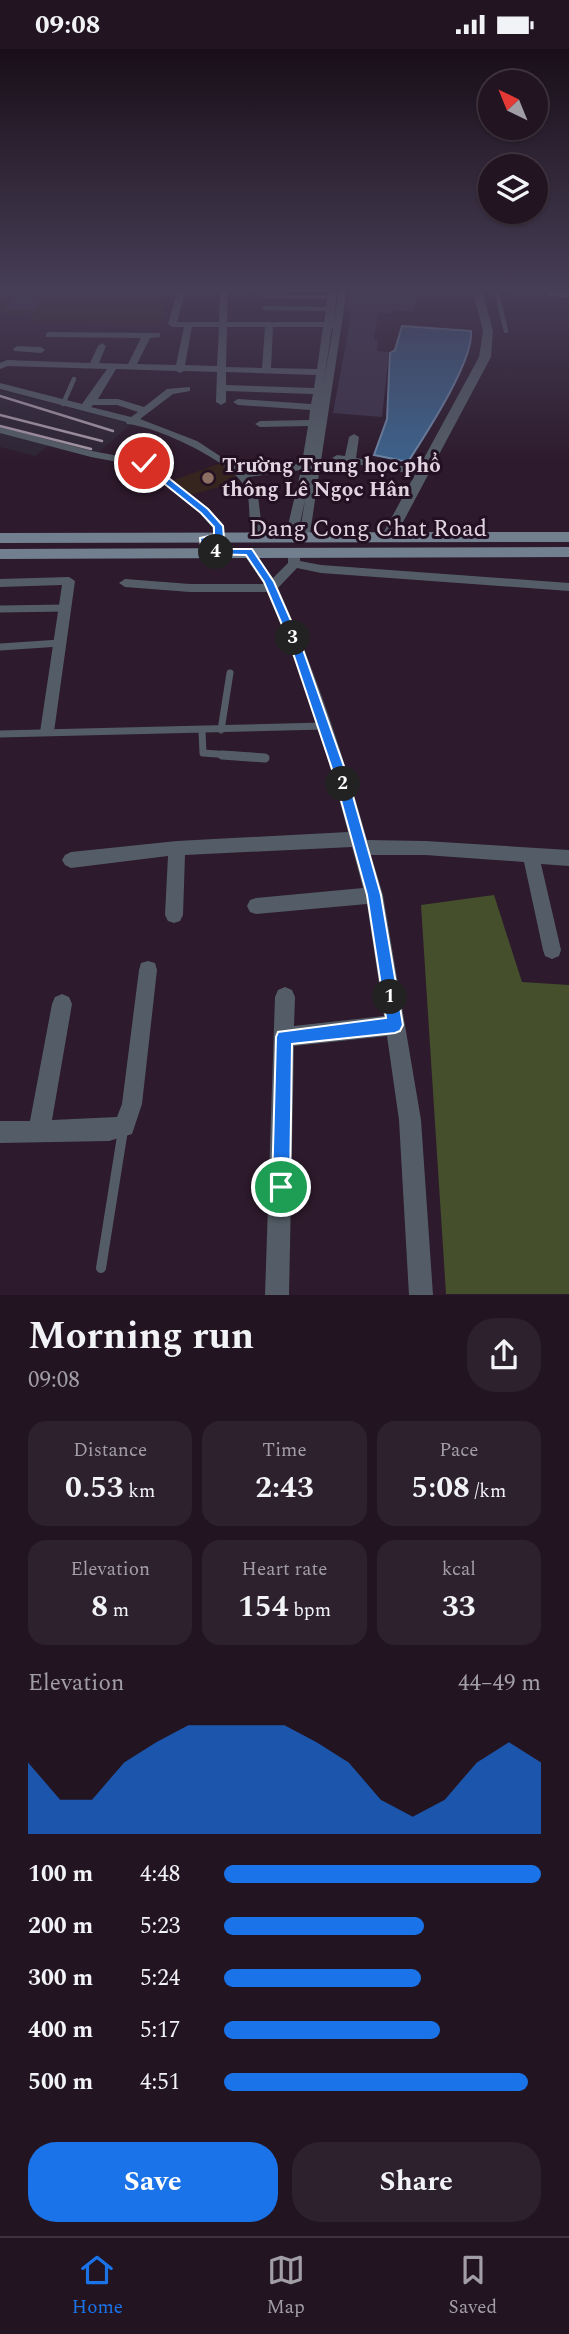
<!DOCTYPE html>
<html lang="en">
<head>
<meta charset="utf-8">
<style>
	:root { --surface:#221421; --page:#2e212e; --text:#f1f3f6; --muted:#a29ea5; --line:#3f333f; --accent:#1a73e8 }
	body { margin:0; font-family:Spectral,serif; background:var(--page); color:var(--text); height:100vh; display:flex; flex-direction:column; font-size:26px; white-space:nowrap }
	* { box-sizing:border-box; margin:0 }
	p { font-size:23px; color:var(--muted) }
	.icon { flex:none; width:38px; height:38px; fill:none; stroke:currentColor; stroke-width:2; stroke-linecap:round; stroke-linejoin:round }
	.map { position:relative; height:1246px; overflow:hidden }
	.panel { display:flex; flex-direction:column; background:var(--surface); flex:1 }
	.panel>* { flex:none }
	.needle { width:46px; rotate:317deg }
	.fabs { position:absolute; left:478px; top:21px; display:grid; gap:14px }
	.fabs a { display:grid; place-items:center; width:70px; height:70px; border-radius:50%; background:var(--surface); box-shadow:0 2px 5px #0004,0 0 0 2px var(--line); font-size:35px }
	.pin { position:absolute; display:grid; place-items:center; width:60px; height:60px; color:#fff; margin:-30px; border:4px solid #fff; border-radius:50%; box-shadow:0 2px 7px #0007 }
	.km { position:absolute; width:35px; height:35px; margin:-18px; border-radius:50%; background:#222; color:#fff; font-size:19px; line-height:35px; text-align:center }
	.round { display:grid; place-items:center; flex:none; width:74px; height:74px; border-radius:28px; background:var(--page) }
	.head { display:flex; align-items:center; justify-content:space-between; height:119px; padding:0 28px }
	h1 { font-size:38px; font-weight:700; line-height:52px }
	.metrics { display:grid; grid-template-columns:repeat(3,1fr); gap:10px; height:119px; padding:7px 28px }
	.metrics div { display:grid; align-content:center; border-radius:18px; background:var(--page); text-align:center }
	.metrics b { font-size:30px; font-weight:700 }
	.metrics small { font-size:19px; font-weight:400 }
	.metrics p { font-size:19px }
	.chart { height:196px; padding:14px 28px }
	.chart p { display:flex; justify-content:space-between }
	.chart svg { width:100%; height:126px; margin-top:7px; fill:var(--accent); opacity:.7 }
	.primary-button { display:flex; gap:14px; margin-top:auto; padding:14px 28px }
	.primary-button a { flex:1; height:80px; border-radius:28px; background:var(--accent); color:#fff; font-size:28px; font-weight:700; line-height:80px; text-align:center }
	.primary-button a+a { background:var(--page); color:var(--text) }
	ul { padding:0 28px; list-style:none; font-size:23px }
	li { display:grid; grid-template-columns:112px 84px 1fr; align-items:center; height:52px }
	li i { height:18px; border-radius:9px; background:var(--accent) }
	.status { display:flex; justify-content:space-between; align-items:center; height:49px; padding:0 35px; background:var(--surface); direction:ltr }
	.status svg { height:19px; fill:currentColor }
	.dock { display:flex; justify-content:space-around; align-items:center; height:98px; border-top:2px solid var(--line); background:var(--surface); font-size:19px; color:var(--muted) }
	.dock a { display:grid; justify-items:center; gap:4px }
	.dock .selected { color:var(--accent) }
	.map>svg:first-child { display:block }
</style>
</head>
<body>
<div class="status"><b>09:08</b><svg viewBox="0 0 49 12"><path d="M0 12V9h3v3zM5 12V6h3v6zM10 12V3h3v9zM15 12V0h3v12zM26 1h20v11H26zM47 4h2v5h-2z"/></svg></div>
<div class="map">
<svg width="569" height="1246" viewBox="0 0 569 1246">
	<rect width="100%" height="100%" fill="#2d1a2c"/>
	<path fill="#2d2534" d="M0 341 131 375 93 408 49 396 35 407 0 398Z"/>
	<path fill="#36241f" d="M0 240H170L160 274 28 273 33 265 0 264Z
		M221 414 240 432 187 447 169 433Z"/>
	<path fill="#454f2c" d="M494 846 522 933 569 936V1245H446L421 856Z"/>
	<path fill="#3d628b" stroke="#6e84a4" stroke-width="2" d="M402 277 471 282C474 312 425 386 408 413L374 406 387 370 390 304 395 301Z"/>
	<path fill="#3d334a" d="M350 240 417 246 413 263 392 261 391 264H378L374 291H378L377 302 389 303 382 368 333 364 347 289 351 262H346Z
		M13 244H42L34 261H5Z"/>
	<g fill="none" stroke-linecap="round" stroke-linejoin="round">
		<path stroke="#545d67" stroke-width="4.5" d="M496 240 506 282
			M549 245 569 246
			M63 355 74 330"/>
		<path stroke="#545d67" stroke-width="7" d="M0 560 66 559
			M0 598 60 594
			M221 681 230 624
			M202 682 203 704 244 707
			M0 685 324 677"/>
		<path stroke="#545d67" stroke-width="9" d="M222 706 265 709"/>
		<path stroke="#545d67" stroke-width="10" d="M101 1219 123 1081"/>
		<path fill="#545d67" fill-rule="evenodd" d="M220 240H228L227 273H324L326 262 265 261 261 259 265 257 326 258 327 250 266 249 262 247 266 245 328 246 329 240H337L334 274 339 240H347L309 491H301L299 488 305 451 297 489 291 493 285 489 301 421 248 428 257 438 263 489 261 492H253C247 476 252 452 245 438 232 412 155 377 127 375L126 373 0 340V334L82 355 107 320 8 317 0 320V314L7 311 90 314 98 297 102 294 106 297 99 314 128 315 141 289 46 288V284L49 283 160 284V288L150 289 137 315 176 316 184 278H172L168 275 177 244 181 242 185 244 177 273H219ZM192 278H219L217 317 185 316ZM227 278H265L262 319 226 318ZM273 278H323L317 320 271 319ZM332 279H333L323 337ZM116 320 176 322 180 324 184 322 217 323 216 353 221 356 226 353V342L313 345 311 355 238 350 233 353 238 356 310 361 309 371 260 372 255 375 260 378 308 377 302 414 243 422 197 392 140 370 173 345 190 342V338L167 340 144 358 118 350H98ZM226 323 316 326 314 339 226 336ZM93 356H117L138 363 131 368 91 358Z
			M17 297 41 298 45 301 41 304 14 302 13 300Z
			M0 378 92 402 151 413 208 460 222 474 225 489 223 492H215L212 478 200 464 144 418 91 408 0 384Z
			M354 385 359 388 356 409 425 421 430 424 425 427 356 415 355 428H347L345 414 332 409 337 406 345 407 349 388Z
			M248 499 252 500 273 529 288 514V503L294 499 300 503V512L321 516 569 534V542L321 524 297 519 278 539C315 620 343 705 367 791L425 792 569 801V817L541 815 561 901 559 907 552 910 545 907 543 901 524 813 425 806H371L383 846 421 1071 433 1246H409L399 1071 387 987 294 997 289 1246H265L275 948 278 941 285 938 292 941 295 948 294 977 384 967 367 855 256 865 250 863 247 857 250 851 256 849 363 839 352 798 185 806 183 866 180 872 174 874 168 872 165 866 168 807 71 819 65 816 62 811 65 806 71 803 177 792 348 783C327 702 301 621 267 543H190L125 538 119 534 125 530 190 535H264L242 503Z
			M69 528 75 532 54 683 52 687H42L40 683 62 536 0 538V530Z
			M148 912 155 914 157 921 142 1055 132 1085 109 1092 0 1094V1072H30L52 955 55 948 62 945 69 948 72 955 52 1071 117 1068 122 1055 139 921 141 914Z"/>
		<path fill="#545d67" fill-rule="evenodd" d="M472 240H482L493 282 491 308 395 488 388 493 383 491 381 488 479 308 483 282Z"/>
		<path fill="#717f8e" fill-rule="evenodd" d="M569 483V493L0 494V484Z
			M569 498V508L0 510V500Z"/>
		<path stroke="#a99aa8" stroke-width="2.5" d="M0 347 113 382
			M0 366 102 392
			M0 377 91 400"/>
	</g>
	<linearGradient id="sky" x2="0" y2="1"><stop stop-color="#190e18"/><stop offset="0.58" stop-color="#463e56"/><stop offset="1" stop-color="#463e56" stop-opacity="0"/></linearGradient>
	<rect width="569" height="415" fill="url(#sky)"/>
	<path fill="#1a73e8" stroke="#fff" stroke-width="2" d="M141 412H147L208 460 223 477 224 489 210 492V500H252L274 533 300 592 347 726 381 846 403 976 400 982 395 984 292 995 290 1138 288 1145 281 1147 275 1145 272 1138 276 988 278 983 386 969 367 846 334 726 289 592 264 533 246 506 202 505 200 489 214 486V478L201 464 141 416Z"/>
	<circle fill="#8d6e63" stroke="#231123" stroke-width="2.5" cx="208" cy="429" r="7"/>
	<g text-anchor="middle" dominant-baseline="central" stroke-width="6" stroke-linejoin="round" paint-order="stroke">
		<g font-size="21" font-weight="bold" fill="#e1d4e0" stroke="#231123" text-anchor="start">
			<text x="222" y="417">Trường Trung học phổ<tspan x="222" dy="24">thông Lê Ngọc Hân</tspan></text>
		</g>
		<g font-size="24" fill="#e1d4e0" stroke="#231123">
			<text x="368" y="480">Dang Cong Chat Road</text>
		</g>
	</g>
</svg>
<div class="fabs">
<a><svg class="needle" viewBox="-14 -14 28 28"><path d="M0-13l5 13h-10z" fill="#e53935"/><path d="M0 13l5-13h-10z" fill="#a29ea5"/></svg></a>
<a><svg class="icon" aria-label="layers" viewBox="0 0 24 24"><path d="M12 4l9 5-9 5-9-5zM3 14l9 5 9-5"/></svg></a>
</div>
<div class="pin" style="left:281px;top:1138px;background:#1e9e55"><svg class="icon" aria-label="arrive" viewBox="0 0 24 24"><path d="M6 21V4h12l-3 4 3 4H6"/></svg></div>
<div class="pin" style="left:144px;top:414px;background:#d93025"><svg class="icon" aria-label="check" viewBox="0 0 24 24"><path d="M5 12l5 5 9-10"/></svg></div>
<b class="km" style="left:390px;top:948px">1</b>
<b class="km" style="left:343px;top:735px">2</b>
<b class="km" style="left:293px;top:589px">3</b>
<b class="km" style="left:216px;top:503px">4</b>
</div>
<section class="panel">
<div class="head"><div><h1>Morning run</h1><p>09:08</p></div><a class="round"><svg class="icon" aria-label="share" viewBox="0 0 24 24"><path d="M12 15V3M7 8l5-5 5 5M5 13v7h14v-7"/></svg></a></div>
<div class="metrics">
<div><p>Distance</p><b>0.53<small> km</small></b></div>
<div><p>Time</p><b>2:43</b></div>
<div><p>Pace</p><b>5:08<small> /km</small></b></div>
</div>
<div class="metrics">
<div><p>Elevation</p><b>8<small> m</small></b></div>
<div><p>Heart rate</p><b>154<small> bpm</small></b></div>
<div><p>kcal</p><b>33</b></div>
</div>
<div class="chart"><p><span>Elevation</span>44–49 m</p>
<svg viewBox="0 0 160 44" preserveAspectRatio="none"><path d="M0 44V19L10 32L20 32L30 19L40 12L50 6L60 6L70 6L80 6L90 12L100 19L110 32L120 38L130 32L140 19L150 12L160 19V44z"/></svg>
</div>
<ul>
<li><b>100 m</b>4:48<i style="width:100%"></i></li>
<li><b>200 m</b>5:23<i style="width:63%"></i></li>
<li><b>300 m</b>5:24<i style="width:62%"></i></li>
<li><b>400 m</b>5:17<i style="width:68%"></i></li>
<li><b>500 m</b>4:51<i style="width:96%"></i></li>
</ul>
<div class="primary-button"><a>Save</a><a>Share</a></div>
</section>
<nav class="dock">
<a class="selected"><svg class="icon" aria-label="home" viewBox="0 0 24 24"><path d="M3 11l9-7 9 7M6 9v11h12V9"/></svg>Home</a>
<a><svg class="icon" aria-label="map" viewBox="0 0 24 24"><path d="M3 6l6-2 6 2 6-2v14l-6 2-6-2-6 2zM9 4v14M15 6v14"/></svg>Map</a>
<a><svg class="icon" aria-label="saved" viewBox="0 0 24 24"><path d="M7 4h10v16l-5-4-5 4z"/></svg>Saved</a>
</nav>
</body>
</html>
